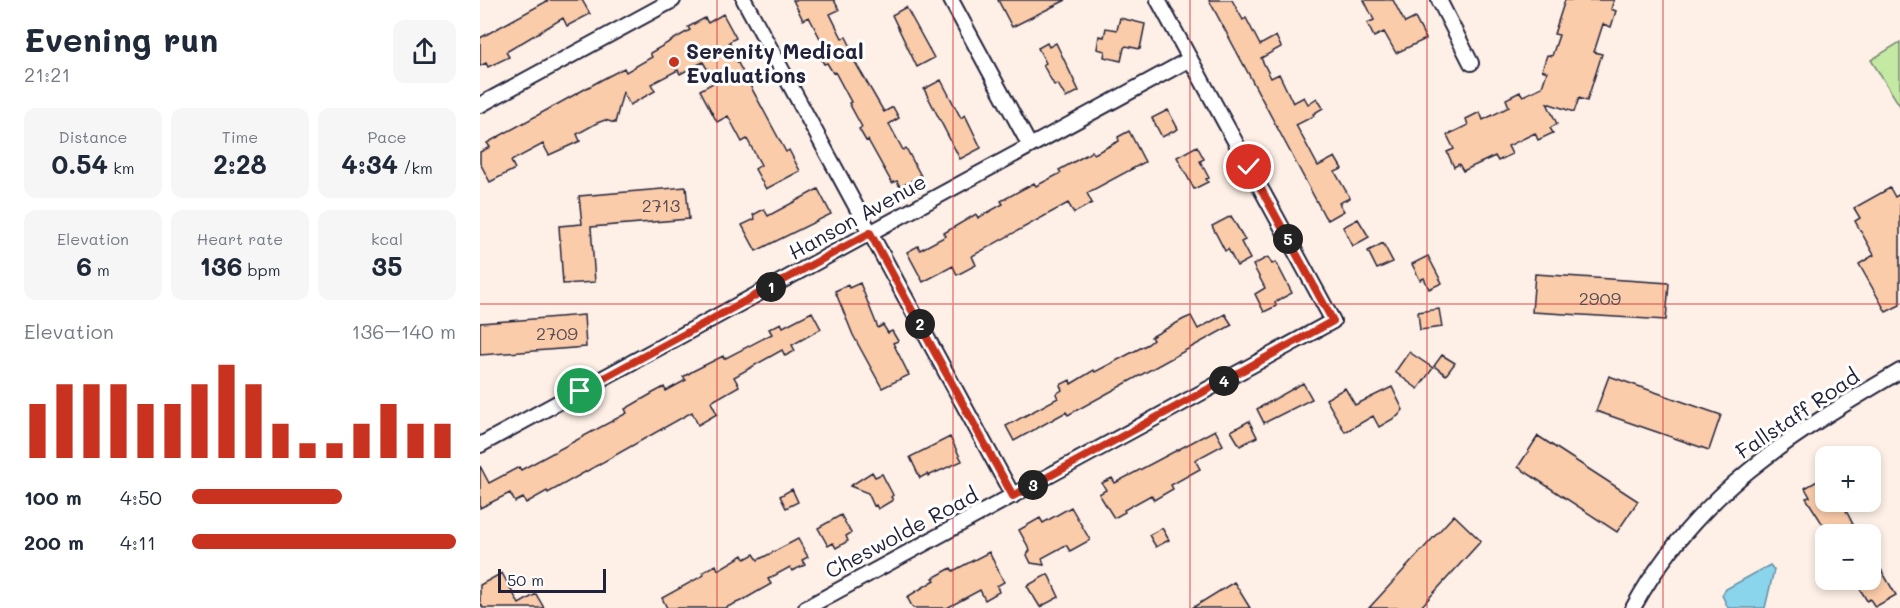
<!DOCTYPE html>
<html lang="en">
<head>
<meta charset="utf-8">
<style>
	:root { --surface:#fff; --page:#f6f6f7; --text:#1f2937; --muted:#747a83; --accent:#c8321e }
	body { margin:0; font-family:Mali,sans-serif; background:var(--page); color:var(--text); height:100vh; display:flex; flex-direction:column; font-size:22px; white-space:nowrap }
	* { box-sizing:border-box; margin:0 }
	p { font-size:20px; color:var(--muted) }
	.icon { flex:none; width:33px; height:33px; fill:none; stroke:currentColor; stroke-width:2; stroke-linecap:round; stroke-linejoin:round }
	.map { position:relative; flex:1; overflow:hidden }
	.panel { display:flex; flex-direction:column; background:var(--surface); width:480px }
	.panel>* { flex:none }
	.fabs { position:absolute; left:1335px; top:446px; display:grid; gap:12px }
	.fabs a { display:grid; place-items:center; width:66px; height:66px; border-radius:12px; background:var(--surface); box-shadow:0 3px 9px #0003; font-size:30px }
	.scale { position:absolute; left:18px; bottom:15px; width:108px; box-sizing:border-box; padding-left:6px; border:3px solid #22223b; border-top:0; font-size:16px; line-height:21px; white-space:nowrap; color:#22223b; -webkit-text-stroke:4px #fff; paint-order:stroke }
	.pin { position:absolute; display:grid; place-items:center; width:51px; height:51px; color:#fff; margin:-26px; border:3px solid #fff; border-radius:50%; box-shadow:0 2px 6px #0007 }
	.km { position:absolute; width:30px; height:30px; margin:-15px; border-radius:50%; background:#222; color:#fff; font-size:16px; line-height:30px; text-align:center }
	.round { display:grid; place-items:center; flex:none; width:63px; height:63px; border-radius:12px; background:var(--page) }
	.headline { display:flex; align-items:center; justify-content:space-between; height:102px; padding:0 24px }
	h1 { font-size:33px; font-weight:700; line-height:45px }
	.figures { display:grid; grid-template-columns:repeat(3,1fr); gap:9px; height:102px; padding:6px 24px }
	.figures div { display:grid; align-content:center; border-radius:12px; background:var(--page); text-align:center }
	.figures b { font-size:26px; font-weight:700 }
	.figures small { font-size:16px; font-weight:400 }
	.figures p { font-size:16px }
	.chart { height:168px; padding:12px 24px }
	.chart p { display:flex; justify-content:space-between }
	.chart svg { width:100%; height:108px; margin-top:6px; stroke:var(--accent); stroke-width:6 }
	ul { padding:0 24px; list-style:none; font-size:20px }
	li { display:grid; grid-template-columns:96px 72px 1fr; align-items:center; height:45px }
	li i { height:15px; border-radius:8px; background:var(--accent) }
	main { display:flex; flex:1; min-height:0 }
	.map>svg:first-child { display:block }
</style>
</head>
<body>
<main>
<section class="panel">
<div class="headline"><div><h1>Evening run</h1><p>21:21</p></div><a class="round"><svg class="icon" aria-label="share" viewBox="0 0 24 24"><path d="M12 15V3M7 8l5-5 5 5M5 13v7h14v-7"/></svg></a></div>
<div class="figures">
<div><p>Distance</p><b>0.54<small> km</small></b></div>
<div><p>Time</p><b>2:28</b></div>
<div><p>Pace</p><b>4:34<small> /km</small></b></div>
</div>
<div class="figures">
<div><p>Elevation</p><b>6<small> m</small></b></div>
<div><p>Heart rate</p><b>136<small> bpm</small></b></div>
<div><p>kcal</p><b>35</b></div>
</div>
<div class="chart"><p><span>Elevation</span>136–140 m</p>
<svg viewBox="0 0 160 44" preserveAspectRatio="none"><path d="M5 44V22M15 44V14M25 44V14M35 44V14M45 44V22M55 44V22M65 44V14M75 44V6M85 44V14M95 44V30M105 44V38M115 44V38M125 44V30M135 44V22M145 44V30M155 44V30"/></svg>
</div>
<ul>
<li><b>100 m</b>4:50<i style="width:57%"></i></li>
<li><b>200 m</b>4:11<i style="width:100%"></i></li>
</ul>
</section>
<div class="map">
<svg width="1420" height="608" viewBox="0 0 1420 608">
	<rect width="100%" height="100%" fill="#fef0e6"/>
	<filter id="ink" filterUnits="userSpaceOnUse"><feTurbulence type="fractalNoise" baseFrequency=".0167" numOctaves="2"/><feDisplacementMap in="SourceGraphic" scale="12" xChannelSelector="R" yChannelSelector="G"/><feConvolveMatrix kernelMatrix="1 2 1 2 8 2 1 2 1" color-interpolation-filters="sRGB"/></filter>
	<g filter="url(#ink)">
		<path fill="#c4e9a3" stroke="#73866f" stroke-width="1.5" d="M1420 42V106L1391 60Z"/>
		<path fill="#8bd5ec" stroke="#618da5" stroke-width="1.5" d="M1290 565 1294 570 1285 608H1248L1242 595 1246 589Z"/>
		<path fill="#fbccaa" stroke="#22223b" stroke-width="1.5" d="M69 0H102L110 14 87 26 83 18 26 52 29 57 8 67 6 63 0 66V38Z
			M313 0H354L359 10 350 14 362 38 366 37 375 55 372 57 404 112 413 107 419 118 409 124 423 150 426 148 441 176 420 187 417 181 412 183 388 140 386 141 379 129 382 127 369 103 371 102 355 72 353 73 347 63 344 64 337 52 345 48 329 17 323 20Z
			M518 0H586L532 27Z
			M729 0H752L763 20 766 18 780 45 796 36 801 47 781 58 791 78 799 74 813 103 824 97 828 104 837 98 843 108 833 114 834 116 816 125 838 166 855 157 862 169 855 172 870 198 859 203 864 211 848 220 845 217Z
			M884 0H913L925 23 935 18 946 39 916 53 904 32 894 37 887 23 894 20Z
			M1085 0H1134L1131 9 1136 11 1131 27 1123 24 1114 52 1122 54 1107 101 1099 98 1094 112 1067 103 1077 124 1070 128 1073 133 1058 140 1055 133 1028 146 1032 154 1018 161 1015 156 983 171 979 164 974 167 967 152 974 149 967 135 988 125 986 119 1000 112 1003 120 1029 107 1026 99 1040 92 1043 96 1062 87 1067 72 1062 70 1067 55 1072 56 1079 35 1074 34Z
			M426 7 454 58 437 67 412 15Z
			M243 14 256 38 249 42 253 49 251 50 306 152 309 150 320 171 286 189 275 169 281 165 267 139 262 142 248 116 237 122 220 90 235 82 223 62 200 74 198 70 171 84 175 91 150 105 143 92 135 123 125 120 117 123 97 134 100 141 69 155 63 144 31 161 35 169 10 182 0 163V152L10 147 7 143 123 79 144 68 146 72 172 57 170 53 210 30 208 27 225 18 228 23Z
			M640 18 665 24 660 49 646 46 644 48 641 61 624 57 625 51 617 49 619 36 624 37 626 28 637 30Z
			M567 43 569 47 576 43 599 91 586 98 578 84 574 85 563 65 566 63 558 48Z
			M461 80 481 118 485 115 501 148 480 159 444 89Z
			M688 110 698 129 682 137 672 118Z
			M649 131 665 162 607 193 612 203 594 213 588 203 492 256 496 265 477 275 473 266 443 282 427 252 438 246 440 250 466 236 464 233 496 214 498 218 523 204 521 201 554 183 556 186 581 173 579 170 606 155 612 151 614 154 639 141 638 137Z
			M717 146 724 159 720 161 729 178 726 179 728 182 714 189 697 157Z
			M206 187 209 219 111 227 115 282 83 284 79 226 102 224 99 196Z
			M1410 188 1415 197 1420 194V305L1406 312 1379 264 1394 255 1375 221 1380 218 1374 208Z
			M338 189 351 214 276 251 262 225 275 219 273 215 284 209 288 216Z
			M751 216 765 240 761 242 770 259 757 266 748 249 745 251 732 226Z
			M878 219 889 237 873 246 863 227Z
			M903 243 913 262 897 269 888 251Z
			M948 256 962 283 949 289 944 278 940 280 932 264Z
			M788 257 792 264 796 262 812 293 795 302 796 306 784 312 775 294 785 288 773 265Z
			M1055 274 1189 283 1186 320 1052 312Z
			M380 283 398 328 403 325 408 333 412 331 418 341 413 343 429 375 402 388 373 335 355 291 368 285 369 288Z
			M959 309 962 327 940 330 938 312Z
			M332 312 341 329 312 345 315 351 305 356 302 350 254 377 259 386 231 402 237 414 218 425 212 412 68 493 67 491 46 503 43 498 35 502 30 493 0 508V466L9 483 39 467 41 470 147 413 145 409 173 393 184 387 186 391 206 380 203 377 213 371 243 356 244 359 292 334 289 329 301 323 303 327Z
			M745 314 752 325 588 415 586 412 534 441 526 426 578 398 576 394 582 390 580 385 590 380 591 384 614 370 615 372 668 344 673 340 671 337 704 319 711 316 718 329Z
			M104 315 106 347 0 355V323Z
			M929 352 953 368 938 389 915 372Z
			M962 355 975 363 966 375 954 366Z
			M1129 376 1241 415 1229 450 1116 411Z
			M823 383 832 399 784 423 777 409Z
			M912 387 923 410 918 416 899 427 893 416 865 432 846 399 865 388 875 405Z
			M769 421 777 437 760 446 751 431Z
			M735 430 743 445 715 460 720 469 691 485 693 489 674 500 671 495 644 510 645 512 634 518 619 494 626 490 622 483 632 478 635 483Z
			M1058 436 1158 501 1137 532 1038 467Z
			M470 437 482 461 448 476 447 474 440 478 430 457Z
			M392 472 395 477 402 474 413 495 411 497 413 500 398 509 396 505 394 506 388 493 370 486Z
			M1346 476V501H1361L1378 534H1349L1326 498 1330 497 1325 488Z
			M312 489 318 502 306 508 300 496Z
			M591 507 610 540 590 551 586 545 562 558 564 565 551 563 547 555 550 550 539 530 560 518 563 523Z
			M361 515 371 533 366 536 368 541 356 548 353 543 348 546 338 528Z
			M974 515 1001 541 940 608H889Z
			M682 528 689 540 676 547 669 535Z
			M318 539 328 557 322 560 325 565 312 571 310 567 288 579 291 584 263 600 245 608H187L182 598 224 575 223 572 236 565 238 570 263 555 265 559 274 554 278 560Z
			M1390 551 1416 595 1395 607 1390 599 1387 601 1374 579H1390Z
			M509 552 524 582 517 586 519 592 505 600 500 590 467 608H433L427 597 455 580 453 578 471 568 473 571Z
			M22 573 39 604 56 594 64 608H3L0 602V585Z
			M568 574 579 597 560 607 547 586Z
			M754 582 770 608H712Z"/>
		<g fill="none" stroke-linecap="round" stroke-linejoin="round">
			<defs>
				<path id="minor" d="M264 0 533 496
					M471 0 550 146
					M959 0 991 63
					M0 105 193 0
					M0 445 710 59
					M326 608 853 321 678 0
					M1153 608C1216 493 1311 435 1420 371"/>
			</defs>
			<use href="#minor" stroke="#22223b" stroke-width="18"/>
			<use href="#minor" stroke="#fff" stroke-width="14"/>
		</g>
	</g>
	<g fill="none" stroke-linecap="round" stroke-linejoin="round" filter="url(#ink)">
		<defs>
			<path id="route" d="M100 391 390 233 533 496 853 321 769 167"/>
		</defs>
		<use href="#route" stroke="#fff" stroke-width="12"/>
		<use href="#route" stroke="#c8321e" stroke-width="8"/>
	</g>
	<path fill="none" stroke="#d62828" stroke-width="1.5" stroke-opacity="0.55" d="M237 0V608M473 0V608M710 0V608M947 0V608M1183 0V608M0 304H1420"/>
	<circle fill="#c8321e" stroke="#fff" stroke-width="2" cx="194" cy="62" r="6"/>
	<g text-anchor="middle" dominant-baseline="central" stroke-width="6" stroke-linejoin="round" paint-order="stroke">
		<g font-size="18" fill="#584c57">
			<text x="181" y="205">2713</text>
			<text x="1120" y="298">2909</text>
			<text x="77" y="333">2709</text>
		</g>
		<g font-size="21" font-weight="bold" fill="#22223b" stroke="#fff" text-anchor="start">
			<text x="206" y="50">Serenity Medical<tspan x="206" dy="24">Evaluations</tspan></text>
		</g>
		<g font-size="21" fill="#22223b" stroke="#fff">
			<text transform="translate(377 216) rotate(-29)">Hanson Avenue</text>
			<text transform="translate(1317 413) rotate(-34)">Fallstaff Road</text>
			<text transform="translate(421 532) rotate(-28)">Cheswolde Road</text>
		</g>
	</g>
</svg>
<div class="fabs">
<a>+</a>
<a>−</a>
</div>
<div class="scale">50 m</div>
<div class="pin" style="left:100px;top:391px;background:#1e9e55"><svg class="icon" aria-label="arrive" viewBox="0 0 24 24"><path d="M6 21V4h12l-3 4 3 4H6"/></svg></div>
<div class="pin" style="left:769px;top:167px;background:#d93025"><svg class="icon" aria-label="check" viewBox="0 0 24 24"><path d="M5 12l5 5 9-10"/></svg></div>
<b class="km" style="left:291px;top:287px">1</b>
<b class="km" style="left:440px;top:324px">2</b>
<b class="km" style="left:553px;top:485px">3</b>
<b class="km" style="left:744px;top:381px">4</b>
<b class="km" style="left:808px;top:239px">5</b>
</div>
</main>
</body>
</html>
